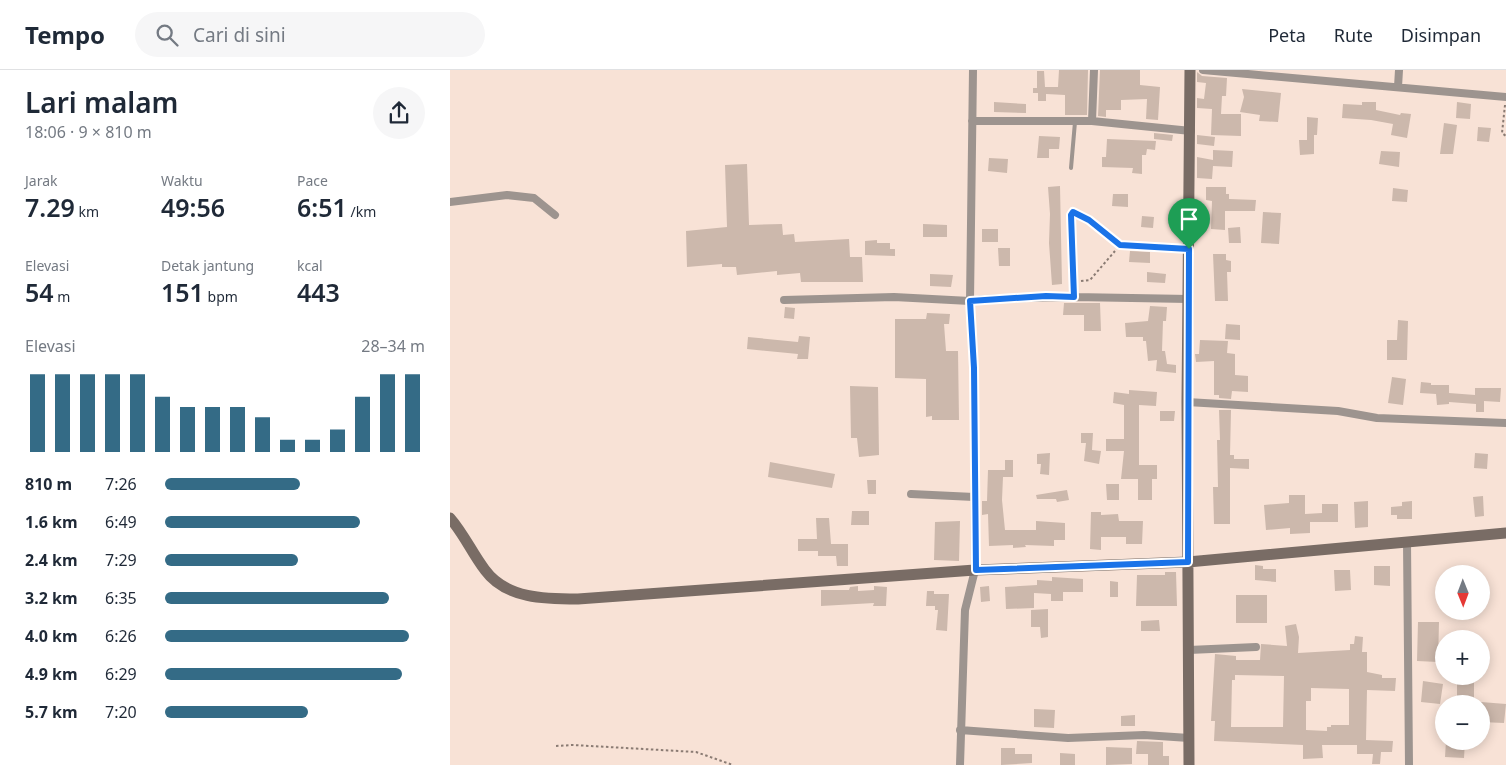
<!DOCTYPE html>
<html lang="id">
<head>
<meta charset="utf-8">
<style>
	:root { --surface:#fff; --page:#f6f6f7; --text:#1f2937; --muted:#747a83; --line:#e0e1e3; --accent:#346b86 }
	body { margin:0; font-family:"Noto Sans",sans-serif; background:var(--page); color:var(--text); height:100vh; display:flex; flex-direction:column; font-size:19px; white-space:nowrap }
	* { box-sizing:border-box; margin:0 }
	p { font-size:16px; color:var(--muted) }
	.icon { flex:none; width:28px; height:28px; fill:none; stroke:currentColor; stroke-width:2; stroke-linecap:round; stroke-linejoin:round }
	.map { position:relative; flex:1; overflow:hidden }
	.sheet { display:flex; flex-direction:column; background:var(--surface); width:450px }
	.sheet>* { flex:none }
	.needle { width:32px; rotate:179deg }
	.buttons { position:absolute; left:985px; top:495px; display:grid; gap:10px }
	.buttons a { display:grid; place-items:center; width:55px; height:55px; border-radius:50%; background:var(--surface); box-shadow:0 2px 12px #0003; font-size:25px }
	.pin { position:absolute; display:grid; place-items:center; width:42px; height:42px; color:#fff; margin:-51px -21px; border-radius:50% 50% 50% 0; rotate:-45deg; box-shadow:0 0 5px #0007 }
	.pin .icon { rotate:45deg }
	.round { display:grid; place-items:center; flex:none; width:52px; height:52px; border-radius:26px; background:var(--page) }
	.summary { display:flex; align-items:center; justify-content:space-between; height:85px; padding:0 25px }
	h1 { font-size:28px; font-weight:600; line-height:38px }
	.stats { display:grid; grid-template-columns:repeat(3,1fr); gap:8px; height:85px; padding:5px 25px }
	.stats div { display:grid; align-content:center }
	.stats b { font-size:25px; font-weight:600 }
	.stats small { font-size:14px; font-weight:400 }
	.stats p { font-size:14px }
	.chart { height:140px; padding:10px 25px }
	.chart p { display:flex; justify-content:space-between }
	.chart svg { width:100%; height:90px; margin-top:5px; stroke:var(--accent); stroke-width:6 }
	ul { padding:0 25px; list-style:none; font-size:16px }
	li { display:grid; grid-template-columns:80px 60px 1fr; align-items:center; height:38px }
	li i { height:12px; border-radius:6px; background:var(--accent) }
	header { display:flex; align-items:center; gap:30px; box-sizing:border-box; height:70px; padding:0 25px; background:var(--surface); border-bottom:1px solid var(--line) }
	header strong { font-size:24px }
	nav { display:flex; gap:28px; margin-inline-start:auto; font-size:18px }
	.search { width:350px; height:45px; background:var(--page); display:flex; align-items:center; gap:12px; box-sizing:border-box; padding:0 18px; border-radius:28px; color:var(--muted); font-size:19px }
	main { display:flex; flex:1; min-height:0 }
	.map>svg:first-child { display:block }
</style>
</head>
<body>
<header>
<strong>Tempo</strong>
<div class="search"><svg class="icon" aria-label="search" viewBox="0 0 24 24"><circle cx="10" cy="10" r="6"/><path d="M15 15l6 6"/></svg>Cari di sini</div>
<nav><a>Peta</a><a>Rute</a><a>Disimpan</a></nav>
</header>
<main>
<section class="sheet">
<div class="summary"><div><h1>Lari malam</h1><p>18:06 · 9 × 810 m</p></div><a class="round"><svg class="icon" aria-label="share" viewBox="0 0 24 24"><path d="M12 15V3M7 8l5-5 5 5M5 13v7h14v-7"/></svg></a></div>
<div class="stats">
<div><p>Jarak</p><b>7.29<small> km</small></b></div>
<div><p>Waktu</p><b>49:56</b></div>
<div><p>Pace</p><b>6:51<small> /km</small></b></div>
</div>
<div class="stats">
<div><p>Elevasi</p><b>54<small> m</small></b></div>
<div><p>Detak jantung</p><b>151<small> bpm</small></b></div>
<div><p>kcal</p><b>443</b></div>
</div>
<div class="chart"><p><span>Elevasi</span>28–34 m</p>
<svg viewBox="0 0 160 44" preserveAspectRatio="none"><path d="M5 44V6M15 44V6M25 44V6M35 44V6M45 44V6M55 44V17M65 44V22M75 44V22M85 44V22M95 44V27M105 44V38M115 44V38M125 44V33M135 44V17M145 44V6M155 44V6"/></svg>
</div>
<ul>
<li><b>810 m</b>7:26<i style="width:52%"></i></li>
<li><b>1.6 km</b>6:49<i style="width:75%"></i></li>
<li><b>2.4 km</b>7:29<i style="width:51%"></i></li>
<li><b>3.2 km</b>6:35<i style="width:86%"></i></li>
<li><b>4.0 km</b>6:26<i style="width:94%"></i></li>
<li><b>4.9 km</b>6:29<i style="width:91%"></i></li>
<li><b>5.7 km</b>7:20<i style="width:55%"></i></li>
</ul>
</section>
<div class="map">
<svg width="1056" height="695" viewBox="0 0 1056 695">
	<rect width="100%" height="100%" fill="#f8e2d6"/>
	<path fill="#ccb8ac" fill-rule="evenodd" d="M609 0H638L637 45H615V25L596 24V31H588V23H583V18H587V1H594L595 17H608Z
		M650 0H690V15L710 17 708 50 696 49 697 29 671 30V40H656V47L648 46Z
		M747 2 752 6 777 8 776 26H772L771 44H791V66L761 65 762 39 747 38V28L754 29 756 13 747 12Z
		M792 19 831 23 828 52 809 51 810 45 790 42 794 27Z
		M544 32 576 34V43L544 42Z
		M912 32H926V40L950 45 951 43 961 44 957 68 941 65 943 54 921 50 892 48 893 34 912 35Z
		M1007 32 1021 34 1020 49 1006 48Z
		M857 47 868 48 867 65H864V84L850 85 849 70H857Z
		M994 53 1007 55 1003 84H990Z
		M1028 57 1041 58 1039 72 1027 71Z
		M704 63 723 65 722 71 704 69Z
		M747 65 765 67 764 76 747 74Z
		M589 66 610 67 609 79H599V88H587Z
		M657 69 706 71 705 80 697 79 696 85H692V104L682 103 683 98 652 97V87H656Z
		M763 80 783 81 782 97 763 96 762 109 747 108V87L763 90Z
		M931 81 950 82 949 97 929 94Z
		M539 88 558 89 557 103 538 101Z
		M297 94 299 155 332 154 333 165 344 164 345 172 399 169 400 187H412L413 212H351L350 203 327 205V201L287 205 286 197H272V194L237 197 236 161 277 157 275 95Z
		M610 116 612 214 602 215 599 173 600 144 598 117Z
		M756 117H776V124H779V129L806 130 805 141H775V160L761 159 762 131 756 130Z
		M943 118 958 120 957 132 942 131Z
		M663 124H678V137L662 136Z
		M813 142 831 143 829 174 811 173Z
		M692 146 704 147 703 158 691 157Z
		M473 154 497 155V167H473Z
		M790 157 791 173H779L778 158Z
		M532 159H548V172H532Z
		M427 170V173H440V179H445V186L415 185V171Z
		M548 178H560V196H549Z
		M680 181 700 182V193L679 192Z
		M763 184H776V190L781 191V202H777L778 231H765Z
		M697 202 716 204 715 213 697 212Z
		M480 204 503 205 501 217 480 216Z
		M614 233H650L651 261H634V245H613Z
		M700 236 717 237 716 251H713L712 281H715L717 294 726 295V303L706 301 707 290 698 291 696 271H693V267H676L675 253 698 251Z
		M335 237 345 238 344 249 334 248Z
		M477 243 500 244 499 254H494L496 281H508L509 350H482V346L476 347V309L445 308V249H476Z
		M948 250 958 251 957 290H937V270H947Z
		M776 254 790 255V270L775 269Z
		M349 266 360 267 358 289H347L348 284 297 279 298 267 348 272Z
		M750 270 778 271 777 283 785 284V305L798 306V322L782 321 781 329 769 328V325H764V291L746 292 745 284H749Z
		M942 307 956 309 953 335 938 333Z
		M971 312 981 313V315H999V323L1025 325V318H1051L1050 332 1034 331V342H1026V334L999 332V334L987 335 986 324 970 323Z
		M400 316 428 317 429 385 409 387 407 368H401Z
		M679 320 707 322 706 336 689 335V395H707V409H702V430H688V409H671L674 381H656V369H674V335L663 333 664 322 679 324Z
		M769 340H781L780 385H784V389H799V399L780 398V454H764L763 417H768L767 370H770Z
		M710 341H725L724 351H710Z
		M631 363H643L642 380 651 381 649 394 634 391 636 373H631Z
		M600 383 599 405 590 404 591 394H587V384Z
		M1025 383 1038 384 1037 399 1024 398Z
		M555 390H563V407H553L552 430 555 460H586V451L615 453V470H604V476L575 475 576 477 563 478V475L539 476 538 444 532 445V431H537L538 400H555Z
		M320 392 385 404 382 418 318 407Z
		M417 410H426V424H418Z
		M656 414H669V430H657Z
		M617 420 619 430 607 432 606 429H587L586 425Z
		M839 425H855V444L872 443V434H888V452H860V463L840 464V458L816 460 814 435 839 433Z
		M1033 426 1034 446 1025 447 1023 427Z
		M918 431V457L905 458 904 432Z
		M962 431V449H947V445H941V437L952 436V432Z
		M402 441H419V455H401Z
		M641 442H651V445L668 444 669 451H693L692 474H676V467H651V480L640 479Z
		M366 448H379L381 474H398V496H387L386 486H368V481H348V469H367Z
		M510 451 509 491 484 490 485 452Z
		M805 495 813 496V499H826V512L805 510Z
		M924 496H940V516L924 515Z
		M884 500H900L901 520 885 521Z
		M715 502H726L727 536H686L687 505H715Z
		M602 507 633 509V522H613V531H601V524L584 523V538L556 539 555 517 587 515V510L602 511Z
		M660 511 668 512V527H660Z
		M408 516V521L424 520V516L437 517 436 536H423L424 533 371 536V520H399L400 517Z
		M539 516 540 531 531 532 530 517Z
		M477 521H484V524H499L497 561 486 560 488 540H485V536H476Z
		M786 525H817V553H786Z
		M598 539V567L591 568 590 557H581V540Z
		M709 550 710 561H691V551Z
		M968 552H989L988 592 967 591Z
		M846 554 849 567 848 583 900 580V574H904L905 566 913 567 912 582H917V602L932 605V608H946L945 621 917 620 916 670 943 671 942 682H931L930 694H922L923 684H907V675H872L873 688 853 689V675L764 671 765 651H761L765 584 786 586V590H810L811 574 837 576 835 556ZM785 605 834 606 833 657H781L782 610H785ZM861 618 899 619V655H881V657H877V661L856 660V631H861Z
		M1007 606H1024V634H1007Z
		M973 611 993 614 990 634 971 632Z
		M1031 632 1056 634 1054 653 1031 652Z
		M584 639 605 640 604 658 584 657Z
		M685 645V656H671V646Z
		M687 671 713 672V686H719V695H698V684H686Z
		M996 671H1015L1014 688 995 687Z
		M656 677 682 678V694L656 695Z
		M551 678H565V684H582V693L551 695Z
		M610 683 625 684V695H610Z"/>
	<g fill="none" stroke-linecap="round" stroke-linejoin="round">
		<path stroke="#8a7b73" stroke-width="2" stroke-dasharray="2.5 2.5" stroke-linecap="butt" d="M1055 35 1052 63 1056 66
			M631 211 640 210 665 181
			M106 676 123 675 246 682 283 695"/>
		<path stroke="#9d948f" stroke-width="4" d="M621 98 625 52"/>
		<path stroke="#9d948f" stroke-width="8" d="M753 0 1056 27
			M948 17 949 0
			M522 51H642L741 61
			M642 51 644 0
			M0 132 57 125 84 128 105 145
			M624 227 739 229
			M334 230 444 227 520 231 535 229 624 227 621 145 623 142 639 150 670 175 739 179
			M737 332 888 341 927 348 1056 353
			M461 424 524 427
			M957 472 959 695
			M739 580 806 577
			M510 660 618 668 694 665 739 668
			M510 695 515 540 525 500 524 298 520 231 523 0"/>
		<path stroke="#796c65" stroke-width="11" d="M0 448C14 464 22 483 35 500 56 529 96 529 128 529L525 500 738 492 1056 463
			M739 695 737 332 740 0"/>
	</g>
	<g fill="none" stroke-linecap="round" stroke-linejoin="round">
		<defs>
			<path id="route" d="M623 142 639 150 670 175 739 179 738 492 526 500 524 298 520 231 596 226 624 227 621 145Z"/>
		</defs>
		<use href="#route" stroke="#fff" stroke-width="10"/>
		<use href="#route" stroke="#1a73e8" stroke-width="6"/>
	</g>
</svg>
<div class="buttons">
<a><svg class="needle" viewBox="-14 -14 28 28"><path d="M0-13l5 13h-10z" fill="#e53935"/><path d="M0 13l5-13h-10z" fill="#747a83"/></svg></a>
<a>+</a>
<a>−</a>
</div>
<div class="pin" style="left:739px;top:179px;background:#1e9e55"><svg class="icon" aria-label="arrive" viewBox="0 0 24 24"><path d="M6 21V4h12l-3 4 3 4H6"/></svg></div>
</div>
</main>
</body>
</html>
